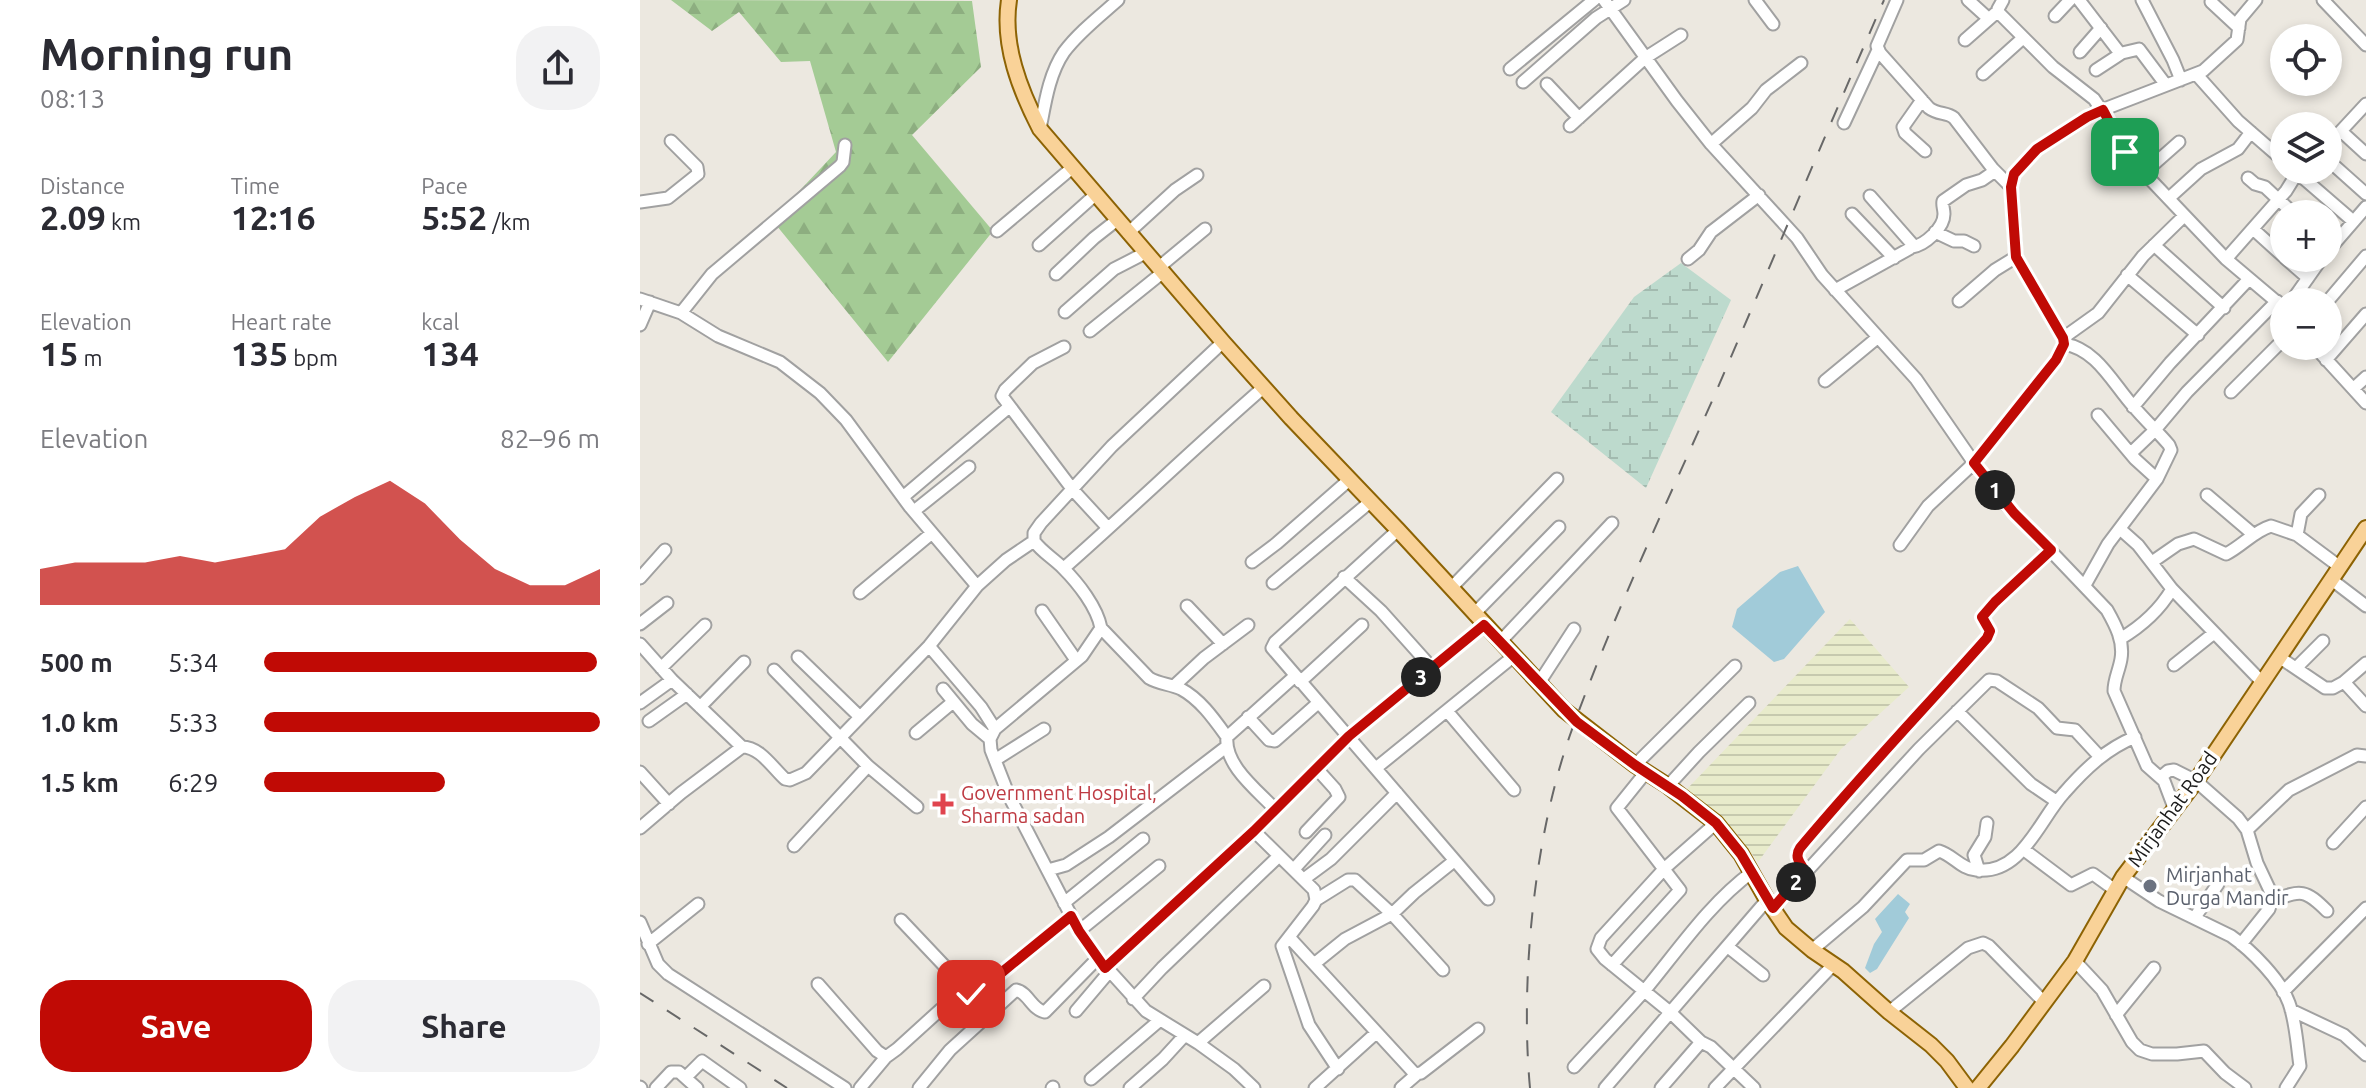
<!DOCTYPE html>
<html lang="en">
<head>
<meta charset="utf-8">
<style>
	:root { --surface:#fff; --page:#f2f2f3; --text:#2b2b33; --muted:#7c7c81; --accent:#c00a05 }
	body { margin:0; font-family:Ubuntu,sans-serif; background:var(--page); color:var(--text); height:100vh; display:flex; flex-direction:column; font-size:30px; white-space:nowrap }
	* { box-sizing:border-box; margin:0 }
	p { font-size:26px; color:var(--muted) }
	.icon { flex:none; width:44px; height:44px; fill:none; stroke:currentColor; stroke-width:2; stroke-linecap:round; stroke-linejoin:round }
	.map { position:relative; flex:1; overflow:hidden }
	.details { display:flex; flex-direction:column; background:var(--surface); width:640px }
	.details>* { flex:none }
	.buttons { position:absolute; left:1630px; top:24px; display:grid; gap:16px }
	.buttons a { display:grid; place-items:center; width:72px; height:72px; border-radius:50%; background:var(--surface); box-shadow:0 4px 12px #0003; font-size:40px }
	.pin { position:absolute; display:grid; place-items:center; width:68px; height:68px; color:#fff; margin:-34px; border-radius:16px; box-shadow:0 4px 12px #0006 }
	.km { position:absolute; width:40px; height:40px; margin:-20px; border-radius:50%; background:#222; color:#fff; font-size:22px; line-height:40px; text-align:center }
	.round { display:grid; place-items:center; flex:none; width:84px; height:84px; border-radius:32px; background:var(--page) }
	.head { display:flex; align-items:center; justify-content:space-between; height:136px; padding:0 40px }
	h1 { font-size:44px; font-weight:700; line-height:60px }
	.stats { display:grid; grid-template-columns:repeat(3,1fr); gap:12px; height:136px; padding:8px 40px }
	.stats div { display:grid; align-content:center }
	.stats b { font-size:34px; font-weight:700 }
	.stats small { font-size:22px; font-weight:400 }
	.stats p { font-size:22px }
	.chart { height:224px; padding:16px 40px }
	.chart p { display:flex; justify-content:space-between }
	.chart svg { width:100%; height:144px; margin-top:8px; fill:var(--accent); opacity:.7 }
	.cta { display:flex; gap:16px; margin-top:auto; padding:16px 40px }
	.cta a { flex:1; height:92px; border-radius:32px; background:var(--accent); color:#fff; font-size:32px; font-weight:700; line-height:92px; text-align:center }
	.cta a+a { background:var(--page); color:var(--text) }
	ul { padding:0 40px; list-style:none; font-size:26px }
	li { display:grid; grid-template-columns:128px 96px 1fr; align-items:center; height:60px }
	li i { height:20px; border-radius:10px; background:var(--accent) }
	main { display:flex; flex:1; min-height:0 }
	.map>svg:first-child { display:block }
</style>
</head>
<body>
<main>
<section class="details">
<div class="head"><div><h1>Morning run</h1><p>08:13</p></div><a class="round"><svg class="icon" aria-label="share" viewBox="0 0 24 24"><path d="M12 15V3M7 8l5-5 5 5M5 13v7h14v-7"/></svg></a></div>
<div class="stats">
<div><p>Distance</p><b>2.09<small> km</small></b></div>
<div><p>Time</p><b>12:16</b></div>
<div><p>Pace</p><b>5:52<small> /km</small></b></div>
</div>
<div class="stats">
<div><p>Elevation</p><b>15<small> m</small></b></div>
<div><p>Heart rate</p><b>135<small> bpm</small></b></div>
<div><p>kcal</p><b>134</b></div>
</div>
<div class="chart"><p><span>Elevation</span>82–96 m</p>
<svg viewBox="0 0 160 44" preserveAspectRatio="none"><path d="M0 44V33L10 31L20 31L30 31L40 29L50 31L60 29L70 27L80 17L90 11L100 6L110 13L120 24L130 33L140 38L150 38L160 33V44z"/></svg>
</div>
<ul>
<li><b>500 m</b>5:34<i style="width:99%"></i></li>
<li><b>1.0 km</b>5:33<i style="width:100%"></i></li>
<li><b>1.5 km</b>6:29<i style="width:54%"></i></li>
</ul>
<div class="cta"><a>Save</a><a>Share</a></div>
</section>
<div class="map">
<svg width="1726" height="1088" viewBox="0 0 1726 1088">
	<defs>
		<pattern id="farmland-rules" width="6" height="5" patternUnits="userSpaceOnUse" patternTransform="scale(2)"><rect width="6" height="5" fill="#e8ebcb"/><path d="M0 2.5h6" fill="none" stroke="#c6c9ae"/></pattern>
		<pattern id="forest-firs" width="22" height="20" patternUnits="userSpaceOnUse" patternTransform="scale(2)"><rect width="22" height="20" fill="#a4cb95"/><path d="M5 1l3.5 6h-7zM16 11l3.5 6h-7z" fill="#8dae80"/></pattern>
		<pattern id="wetland-marsh" width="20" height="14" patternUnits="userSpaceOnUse" patternTransform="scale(2)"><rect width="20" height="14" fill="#bddacd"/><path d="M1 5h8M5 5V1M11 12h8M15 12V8" fill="none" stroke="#a2baaf"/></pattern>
	</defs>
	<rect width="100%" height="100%" fill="#ece8e0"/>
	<path fill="url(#farmland-rules)" d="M1210 619 1269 687 1201 749 1118 862 1097 834 1047 789Z"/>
	<path fill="url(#forest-firs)" d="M31 0 332 1 341 67 272 135 353 231 248 362 132 220 196 152 170 61 141 62 99 12 72 31Z"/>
	<path fill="url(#wetland-marsh)" d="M1041 263 1091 300 1006 488 911 412 994 297Z"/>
	<path fill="#a1cbd9" d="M1158 566 1185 612 1144 659 1134 662 1092 627 1097 609 1140 572Z
		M1258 894 1270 904 1265 912 1269 918 1237 969 1230 973 1225 968 1234 944 1242 932 1235 919Z"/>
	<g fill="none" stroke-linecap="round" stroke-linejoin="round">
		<defs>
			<path id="minor" d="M964 0 1037 101 1071 144 1157 238 1182 275 1276 379 1334 463 1363 501 1467 610C1476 626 1484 641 1481 659 1479 671 1474 679 1474 691L1507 766 1524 781 1535 810
				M1115 0 1133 24
				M1257 0 1237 46 1240 53 1289 108C1298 115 1307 112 1314 118L1353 169 1371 187
				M1328 0 1349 19
				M1363 0 1358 9 1359 13 1413 67 1454 99 1467 118 1489 157 1586 259 1644 308
				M1439 0 1479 52 1482 53 1499 49 1526 85
				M1502 0 1533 60 1541 80
				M1683 0 1726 45
				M1571 2 1599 28
				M1415 16 1430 0
				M1325 40 1358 11
				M1440 52 1461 28
				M870 69 954 0
				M1456 70 1482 53
				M1343 74 1383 38
				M1557 75 1598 121 1644 161
				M883 82 956 18 984 0
				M907 84 939 118
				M1282 100 1263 127 1265 133 1285 151
				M1204 123 1238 50
				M930 126 1005 58 1041 35
				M400 129C405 103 409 74 424 52 439 32 460 16 478 0
				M1702 132 1726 154
				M1071 144 1112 108 1126 90 1161 63
				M1688 145 1726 104
				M1688 160 1726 194
				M1654 170 1713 221
				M1505 172 1539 142
				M1608 178 1615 184 1625 187 1654 214
				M1529 198 1561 169 1598 149 1611 132
				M0 202 28 198 58 174 57 167 31 141
				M1212 214 1254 258
				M1613 229 1644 257
				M357 231 432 168
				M1295 232 1314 241H1324L1334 246
				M488 233 535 190 557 175
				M399 245 455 195
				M1514 245 1584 308
				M1272 247C1285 245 1304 228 1304 214 1304 209 1302 205 1303 201L1326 185 1342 180 1355 171
				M1688 251 1726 207
				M1645 258 1668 278
				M1048 259 1059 250 1071 232 1119 195
				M1586 259 1646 191 1659 170
				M518 268 565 229
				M416 274 454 238 477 220
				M1487 275 1558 335
				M1195 290 1269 249 1273 245 1230 196
				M0 299 41 313 78 336 140 362 180 393 206 420 270 507 337 586
				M1319 301 1355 270 1376 257
				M1651 302 1682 258
				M1687 302 1726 256
				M425 312 474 269 505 253
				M41 313 72 274 200 166 203 162 205 145
				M0 325 10 302
				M450 331 522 273
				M1423 338 1458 313 1503 256 1544 216
				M583 342 472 446 401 523 394 533V541C402 552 413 558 423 568 438 583 457 607 461 628L442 656 355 729 350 739 351 750 369 796 439 931 458 958 506 1011 558 1043 594 1069 614 1088
				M1424 344C1457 349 1473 384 1494 407 1505 420 1518 432 1529 445L1531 450 1517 479 1468 544 1445 585
				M1674 346 1726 403
				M424 347 393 363 365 390 362 396 433 490 468 528
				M1686 360 1726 314
				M1185 381 1237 338
				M1714 388 1726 377
				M1591 392 1644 339
				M1493 407 1530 363 1609 279
				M1458 415 1495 459 1517 479
				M1491 453 1515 430 1547 392 1637 301
				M1567 495 1614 535
				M263 497 369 407
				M274 511 329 467
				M1480 529 1498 545 1532 589 1622 682
				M758 530 635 642 632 648 848 899
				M1657 535 1661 514 1679 495
				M1260 545 1288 506 1334 463 1416 360 1424 344 1423 338 1376 257 1371 187 1374 174 1397 149 1454 113 1563 71 1597 40 1600 19 1616 0
				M612 562 637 543 709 480
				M1512 562 1538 544 1554 539 1586 554C1602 546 1614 531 1631 526L1657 535 1700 567
				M424 568C491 509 556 446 624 387
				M704 577 741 611 792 668
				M0 578 25 550
				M1692 580 1726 606
				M633 583 730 502
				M811 588 917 479
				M220 593 292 533
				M547 606 583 644
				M402 611 436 660
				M834 614 919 527
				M0 624 27 603
				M461 628 509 678C519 684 530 684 541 689 560 699 574 719 587 737 584 765 617 790 635 809
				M1480 639C1502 626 1519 611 1532 589
				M860 642 972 523
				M0 644 32 680 102 747
				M289 646 341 707 355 729
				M158 657 220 717
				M1639 657 1685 688H1693L1704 682 1726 706
				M1534 665 1574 633
				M21 668 65 625
				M1656 668 1683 641
				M134 670 228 766 277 807
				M660 682 722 625
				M1704 682 1726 663
				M899 683 934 629
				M534 686 564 658 608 625
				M303 689 332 724 350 739
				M0 703 32 680
				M60 707 104 662
				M807 711 874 790
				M1317 711 1391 784 1416 801
				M608 717 629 740 635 741 678 703
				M9 721 47 694
				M276 733 313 702
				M587 737 655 676
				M355 760 404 729
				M995 765 1095 666
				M736 768 874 656
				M0 772 29 804
				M1521 777 1528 771 1534 770 1556 781 1598 818 1607 830 1617 863 1633 897 1629 909 1601 944
				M1028 786 1059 752 1109 703
				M0 828 41 793 102 747C120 747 132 767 145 779L150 780 166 773 289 646 337 586 366 560 394 541
				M1607 830 1649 790 1717 755 1726 756
				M614 831 674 890 676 900 673 906 642 946 669 1025 698 1069
				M666 832 699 797 695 789 677 769
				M1693 843 1726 807
				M154 846 228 766
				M1383 849 1431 885 1453 874 1475 890
				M654 869 685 835
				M408 870 426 865 469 837 586 747
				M1165 871C1160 863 1154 857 1160 848 1220 776 1284 708 1347 638L1350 631 1342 617 1355 602 1411 550
				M1339 871 1334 855 1345 837 1347 823
				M1483 877 1519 901 1591 936C1611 950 1641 980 1649 1003 1656 1022 1657 1046 1660 1066L1646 1088
				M664 879 691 859 757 793
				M676 900 708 880H715L752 914 803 970
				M1633 901C1661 889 1666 890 1687 911
				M424 903 503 839
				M1133 908 1279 749 1349 680 1357 681 1398 708 1417 728 1435 730 1460 757
				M1555 917 1578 884
				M261 920 331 994
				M0 922 18 964 28 974 205 1088
				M439 931 519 866
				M649 937 775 1074 781 1073 838 1029
				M8 944 58 904
				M1088 947 1123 975
				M1172 950 1223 907 1267 860H1284L1299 851C1313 855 1321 869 1336 870 1382 875 1399 820 1424 793 1445 769 1466 749 1495 737
				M1435 961 1462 990 1492 1042 1500 1050 1512 1054H1537L1564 1051 1585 1073 1605 1088
				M674 964 705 939 752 914 774 893 814 861
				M972 965 1040 890 977 808 1006 772
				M465 968 614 831 709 736 844 625
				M178 984 237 1051 246 1057 257 1049 300 1010 331 994 361 973 431 916
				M1643 992 1726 908
				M493 999 522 968 639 856
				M1651 1010 1704 1035 1726 1055
				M436 1011 469 972
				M1249 1012 1328 948 1343 943 1349 946 1404 1002
				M1476 1015 1514 968
				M1061 1042 1030 1012 965 959 957 949 961 938 1025 868 1076 823
				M558 1043 624 986
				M934 1067C958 1041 982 1016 1005 990 1039 949 1069 904 1112 872
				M46 1077 62 1061 100 1088
				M451 1079 520 1020
				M0 1087 1 1088
				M16 1088 31 1072H39L57 1088
				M220 1088 246 1057
				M279 1088 310 1050 376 990C388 992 392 1010 405 1012L458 958
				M412 1088 413 1087
				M490 1088 523 1059 545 1035
				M675 1088 736 1033
				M761 1088 777 1074
				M965 1088 1127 900
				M1021 1088 1061 1042 1071 1047 1114 1088
				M1075 1088 1193 965"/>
			<path id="major" d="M369 0C362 45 380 90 400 129L583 342 651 418 758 530 924 710 995 765 1028 786 1076 823 1101 854 1127 900 1146 928 1172 950 1203 971 1249 1012 1291 1045 1307 1061 1327 1088
				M1338 1088 1372 1046 1435 961 1483 877 1556 781 1726 528"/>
		</defs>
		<use href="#minor" stroke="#a1a1a1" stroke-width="15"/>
		<use href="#major" stroke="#8d6304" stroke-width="18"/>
		<use href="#minor" stroke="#fff" stroke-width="11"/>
		<use href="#major" stroke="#f9d298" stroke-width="14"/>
		<path stroke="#686868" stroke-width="2" stroke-dasharray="16 16" stroke-linecap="butt" d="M0 993 147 1088
			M890 1088C880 980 894 838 930 735 971 621 1023 511 1072 401 1130 267 1186 133 1244 0"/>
	</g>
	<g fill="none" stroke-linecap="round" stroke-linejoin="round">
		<defs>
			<path id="route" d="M331 994 361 973 431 916 439 931 465 968 614 831 709 736 844 625 937 722 995 765 1042 796 1076 823 1101 854 1133 908 1165 871C1160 863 1154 857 1160 848 1220 776 1285 708 1347 638L1350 631 1342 617 1355 602 1411 550 1374 513 1334 463 1416 360 1424 344 1423 338 1376 257 1371 187 1374 174 1397 149 1447 117 1463 110 1485 152"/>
		</defs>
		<use href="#route" stroke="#fff" stroke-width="16"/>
		<use href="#route" stroke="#c00a05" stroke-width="10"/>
	</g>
	<path fill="#e0444e" stroke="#fff" stroke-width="3" d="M299 792h8v8h8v8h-8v8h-8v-8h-8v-8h8z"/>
	<circle fill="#6b7280" stroke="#fff" stroke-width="3" cx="1510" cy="886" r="8"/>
	<g text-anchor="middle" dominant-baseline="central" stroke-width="7" stroke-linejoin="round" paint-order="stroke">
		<g font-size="20" fill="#be3a42" stroke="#fff" text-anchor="start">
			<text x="321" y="792">Government Hospital,<tspan x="321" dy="23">Sharma sadan</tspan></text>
		</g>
		<g font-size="20" fill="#1a1a1a" stroke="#fff">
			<text transform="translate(1532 809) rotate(-54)">Mirjanhat Road</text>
		</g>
		<g font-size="20" fill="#5b616d" stroke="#fff" text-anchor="start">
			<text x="1526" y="874">Mirjanhat<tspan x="1526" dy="23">Durga Mandir</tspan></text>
		</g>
	</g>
</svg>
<div class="buttons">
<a><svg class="icon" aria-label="locate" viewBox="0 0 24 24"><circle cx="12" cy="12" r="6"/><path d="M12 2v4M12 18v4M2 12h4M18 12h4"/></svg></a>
<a><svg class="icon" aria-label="layers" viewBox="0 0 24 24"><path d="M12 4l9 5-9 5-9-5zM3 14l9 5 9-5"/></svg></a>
<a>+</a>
<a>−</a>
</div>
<div class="pin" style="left:1485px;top:152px;background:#1e9e55"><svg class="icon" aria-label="arrive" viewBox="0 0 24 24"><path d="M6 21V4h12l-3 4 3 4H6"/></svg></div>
<div class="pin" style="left:331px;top:994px;background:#d93025"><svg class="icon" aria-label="check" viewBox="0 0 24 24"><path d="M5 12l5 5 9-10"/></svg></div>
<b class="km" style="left:1355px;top:490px">1</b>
<b class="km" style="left:1156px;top:882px">2</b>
<b class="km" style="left:781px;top:677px">3</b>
</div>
</main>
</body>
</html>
